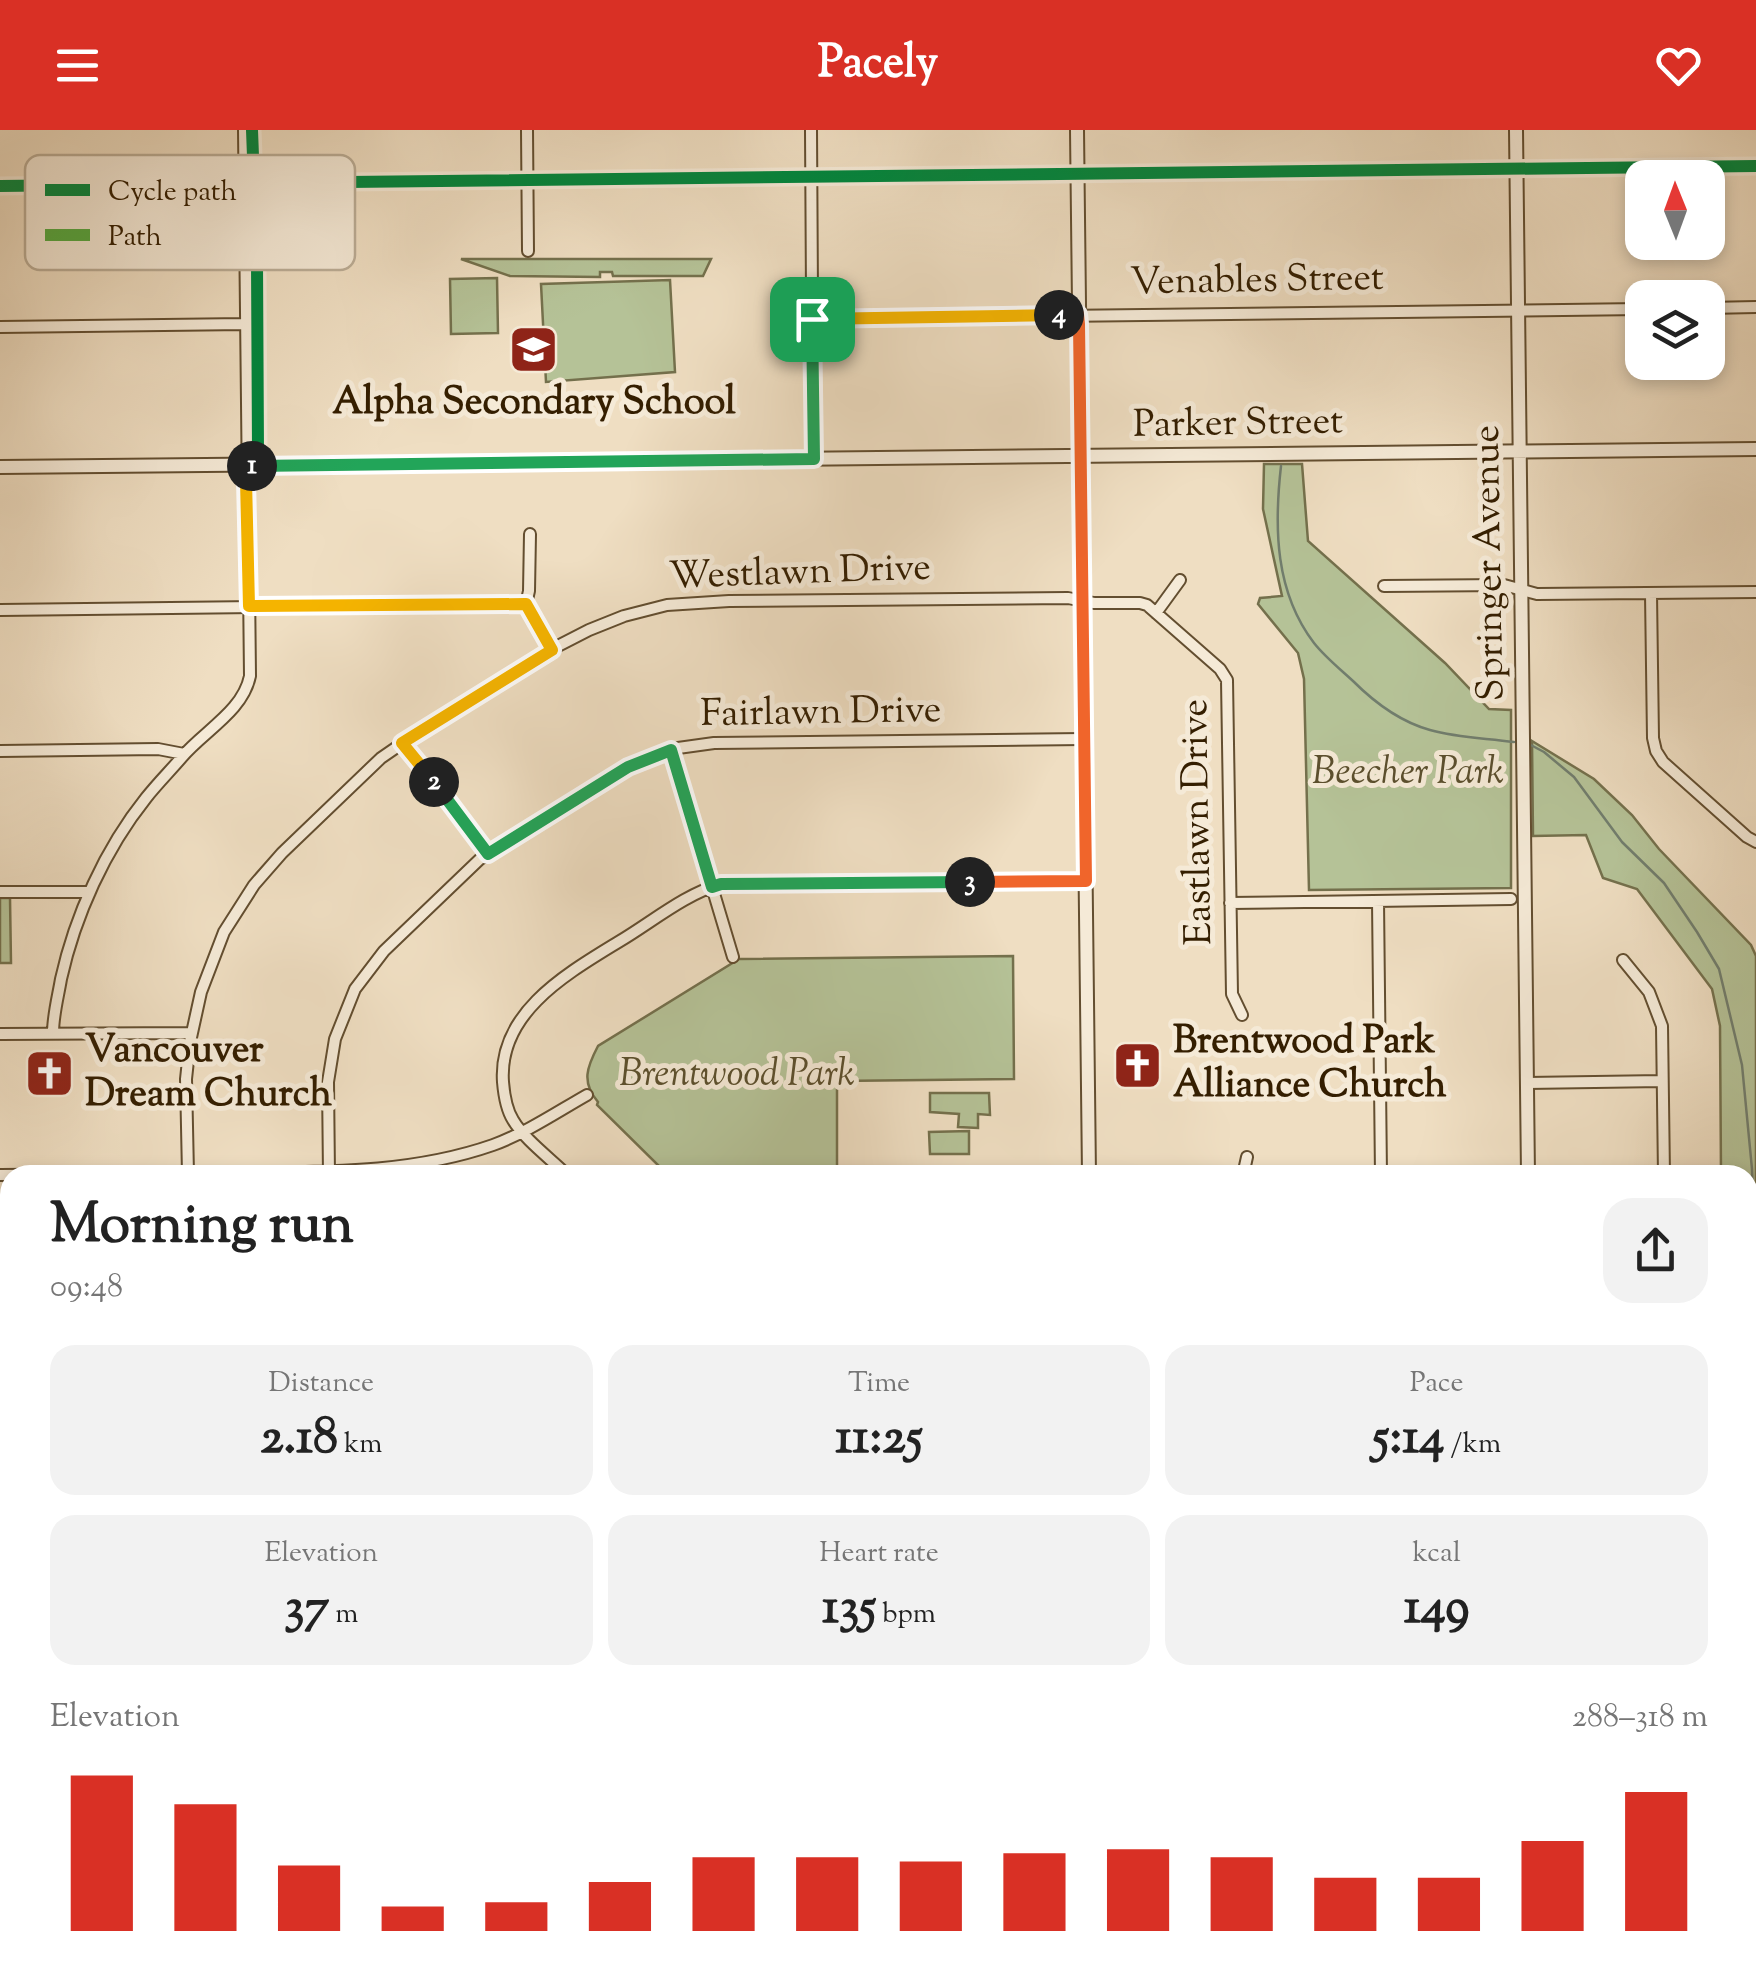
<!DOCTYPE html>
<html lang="en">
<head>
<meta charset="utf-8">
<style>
	:root { --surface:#fff; --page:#f2f2f2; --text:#222; --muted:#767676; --accent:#d93025 }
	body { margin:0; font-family:"Sorts Mill Goudy",serif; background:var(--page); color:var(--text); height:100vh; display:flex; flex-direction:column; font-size:38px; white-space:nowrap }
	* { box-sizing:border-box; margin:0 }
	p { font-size:32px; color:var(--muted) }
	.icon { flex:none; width:55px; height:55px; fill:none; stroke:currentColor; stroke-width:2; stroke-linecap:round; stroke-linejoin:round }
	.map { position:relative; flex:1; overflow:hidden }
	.panel { position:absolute; left:0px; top:1035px; width:1758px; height:812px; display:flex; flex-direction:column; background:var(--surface); border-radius:30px 30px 0 0; box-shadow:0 5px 15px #0003 }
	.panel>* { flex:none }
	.needle { width:65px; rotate:359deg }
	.fabs { position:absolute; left:1625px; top:30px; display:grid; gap:20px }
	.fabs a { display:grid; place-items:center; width:100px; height:100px; border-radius:20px; background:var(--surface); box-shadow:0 5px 15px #0003; font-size:50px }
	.pin { position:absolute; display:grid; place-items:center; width:85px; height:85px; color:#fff; margin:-42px; border-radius:20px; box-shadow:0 5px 15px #0006 }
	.km { position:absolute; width:50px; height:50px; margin:-25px; border-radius:50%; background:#222; color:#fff; font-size:28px; line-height:50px; text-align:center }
	.round { display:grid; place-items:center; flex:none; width:105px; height:105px; border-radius:30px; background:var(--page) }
	.headline { display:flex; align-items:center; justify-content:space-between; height:170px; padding:0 50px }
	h1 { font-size:55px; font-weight:700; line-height:75px }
	.figures { display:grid; grid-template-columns:repeat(3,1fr); gap:15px; height:170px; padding:10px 50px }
	.figures div { display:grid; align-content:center; border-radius:25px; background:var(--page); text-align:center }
	.figures b { font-size:50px; font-weight:700 }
	.figures small { font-size:28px; font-weight:400 }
	.figures p { font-size:28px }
	.chart { height:280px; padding:20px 50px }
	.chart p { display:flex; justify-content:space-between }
	.chart svg { width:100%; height:180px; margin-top:10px; stroke:var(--accent); stroke-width:6 }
	header { display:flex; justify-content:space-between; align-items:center; height:130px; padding:0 50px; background:var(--accent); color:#fff; font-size:45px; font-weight:700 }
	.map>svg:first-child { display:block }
</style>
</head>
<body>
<header><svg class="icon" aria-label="menu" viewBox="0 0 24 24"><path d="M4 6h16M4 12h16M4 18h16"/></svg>Pacely<svg class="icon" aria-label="heart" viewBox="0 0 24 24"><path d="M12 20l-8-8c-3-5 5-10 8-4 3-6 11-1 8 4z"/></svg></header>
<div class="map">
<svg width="1756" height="1846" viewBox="0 0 1756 1846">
	<rect width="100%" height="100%" fill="#efdec2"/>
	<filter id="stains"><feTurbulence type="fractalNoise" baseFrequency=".002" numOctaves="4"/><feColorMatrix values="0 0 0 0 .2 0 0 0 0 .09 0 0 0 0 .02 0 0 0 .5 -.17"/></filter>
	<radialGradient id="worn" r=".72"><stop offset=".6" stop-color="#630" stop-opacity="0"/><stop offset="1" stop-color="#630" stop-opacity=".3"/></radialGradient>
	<path fill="#b5c297" stroke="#74704c" stroke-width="2.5" d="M461 129H711L703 146H613L612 142H600V147L510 146Z
		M497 148 498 203 451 204 450 149Z
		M670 150 675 242 546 252 541 154Z
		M1264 334H1302L1308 411 1445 533 1489 579 1511 580V758L1309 760 1304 549 1298 523 1258 474 1260 468 1282 466 1263 379Z
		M1532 611 1594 649 1632 685 1659 719 1751 815 1756 826V1715L1748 1725V1045H1721L1720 896 1712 859 1637 759 1603 748 1586 705 1533 706Z
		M0 768H10L11 833H0Z
		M1013 826 1014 949 837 951V1045H668L597 975 598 972C581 952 587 937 598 916L739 829Z
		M930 963H989L990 985 978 984V998L958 997 959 984 930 982Z
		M969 1001V1024H930L929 1002Z"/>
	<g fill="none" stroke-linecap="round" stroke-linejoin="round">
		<path stroke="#717d6d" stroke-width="2.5" d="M1281 336C1274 398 1275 462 1314 513 1325 527 1340 539 1353 551 1374 572 1401 592 1430 600 1458 608 1486 608 1514 612
			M1527 613 1544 622 1574 647 1622 712 1664 753 1697 802 1719 839 1742 935 1752 1039 1756 1140
			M1748 1577 1756 1474
			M1748 1755 1756 1800"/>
		<defs>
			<path id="minor" d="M527 0 528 121
				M811 0 813 329
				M0 56 1756 36
				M1708 178 1756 177
				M813 189 1642 179
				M0 197 245 194
				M530 404 529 461 526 474 552 519
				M1384 456 1504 455 1537 464 1756 462
				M1651 464 1653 608 1656 621 1663 632 1747 707 1756 712
				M0 480 526 474
				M1156 483 1180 450
				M402 613 488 724
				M671 620 733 827
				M0 621 158 619 184 624
				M0 762H90
				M1378 771 1381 1045
				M1230 773 1511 769
				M1623 830 1649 862 1662 896 1664 1045
				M53 903C53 885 58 867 61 849 75 786 105 719 146 668 157 654 170 641 182 627 204 601 243 581 250 546L244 0
				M0 904 192 903
				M1527 953 1662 951
				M188 1044 186 949 190 912 201 862 224 802 254 755 282 723 381 628 410 608 552 519 589 500 624 486 667 475 729 471 1068 468 1094 473H1140L1147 475 1220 539 1227 550 1232 864 1242 885
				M0 1045C81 1044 163 1044 244 1043 328 1042 413 1043 493 1015 526 1003 557 982 587 965
				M329 1045 328 952 335 909 355 859 384 821 480 729 636 633 678 618 714 613 1084 609
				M567 1045C551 1029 524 1009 513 990 506 979 504 964 503 952 498 882 568 843 620 811 652 792 685 764 721 754L1086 751
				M1243 1045 1247 1027
				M265 1838V1846
				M1460 1838V1846"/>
			<path id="tertiary" d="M1077 0 1089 1045
				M1516 0 1528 1045
				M0 337 1756 319
				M0 1186H10
				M1748 1738 1756 1737
				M1095 1838V1846
				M1106 1838V1846
				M551 1846V1838
				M1661 1846 1663 1838"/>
			<path id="primary" d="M0 1756H10
				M0 1780H10
				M753 1838 783 1846
				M822 1838 846 1846"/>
		</defs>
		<use href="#minor" stroke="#634e30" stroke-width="14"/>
		<use href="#tertiary" stroke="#634e30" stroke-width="16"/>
		<use href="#primary" stroke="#341e00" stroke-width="21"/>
		<use href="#minor" stroke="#f5ead7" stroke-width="10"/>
		<use href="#tertiary" stroke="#f5ead7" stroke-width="12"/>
		<use href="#primary" stroke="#e8bf81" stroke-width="18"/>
		<defs>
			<path id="rail" d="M0 1762H10
				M768 1838 791 1846"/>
		</defs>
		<use href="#rail" stroke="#341e00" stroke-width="6"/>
		<use href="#rail" stroke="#f5ead7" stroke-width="2.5" stroke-dasharray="8" stroke-linecap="butt"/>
		<path stroke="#54aa40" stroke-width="10" stroke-dasharray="20 10" stroke-linecap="butt" d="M1069 1846 1073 1838"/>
		<defs>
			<path id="cycleway" d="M252 0 257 132 258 322
				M0 56 1756 36"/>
		</defs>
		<use href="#cycleway" stroke="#f5ead7" stroke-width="19"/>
		<use href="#cycleway" stroke="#00873e" stroke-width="12"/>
	</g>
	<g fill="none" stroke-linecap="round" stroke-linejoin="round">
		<defs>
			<path id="split-1" d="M252 336 814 329 812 189"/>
			<path id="split-2" d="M252 336H246V350L249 476 526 474 552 520 402 613 434 652"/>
			<path id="split-3" d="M434 652 488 724 628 637 671 620 712 757 721 754 970 752"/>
			<path id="split-4" d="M970 752 1086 751 1079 194 1078 184 1059 185"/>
			<path id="split-5" d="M812 189 1059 185"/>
		</defs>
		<use href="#split-1" stroke="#fff" stroke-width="20"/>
		<use href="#split-2" stroke="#fff" stroke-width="20"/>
		<use href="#split-3" stroke="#fff" stroke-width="20"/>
		<use href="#split-4" stroke="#fff" stroke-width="20"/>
		<use href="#split-5" stroke="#fff" stroke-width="20"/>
		<use href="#split-1" stroke="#22a559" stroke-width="12"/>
		<use href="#split-2" stroke="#f5b400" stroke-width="12"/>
		<use href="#split-3" stroke="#22a559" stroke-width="12"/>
		<use href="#split-4" stroke="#f0652b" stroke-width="12"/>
		<use href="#split-5" stroke="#f5b400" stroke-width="12"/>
	</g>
	<defs>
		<symbol id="school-square" viewBox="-11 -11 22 22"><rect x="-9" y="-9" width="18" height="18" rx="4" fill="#8f2418" stroke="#f5ead7"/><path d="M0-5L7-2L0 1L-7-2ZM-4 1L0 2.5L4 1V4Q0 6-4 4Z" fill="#fff"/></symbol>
		<symbol id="church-square" viewBox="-11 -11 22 22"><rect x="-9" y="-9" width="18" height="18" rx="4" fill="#8f2418" stroke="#f5ead7"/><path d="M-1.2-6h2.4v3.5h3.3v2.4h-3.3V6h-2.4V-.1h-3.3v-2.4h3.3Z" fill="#fff"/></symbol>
	</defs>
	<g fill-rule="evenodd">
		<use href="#school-square" x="506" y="192" width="55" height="55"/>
		<use href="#church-square" x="1110" y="908" width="55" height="55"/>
		<use href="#church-square" x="22" y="916" width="55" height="55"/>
	</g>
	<g text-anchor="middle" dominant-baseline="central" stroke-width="10" stroke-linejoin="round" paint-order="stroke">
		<g font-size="38" fill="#341e00" stroke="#f5ead7">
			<text transform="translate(1257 152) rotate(-1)">Venables Street</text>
			<text transform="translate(1238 295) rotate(-1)">Parker Street</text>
			<text transform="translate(1491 433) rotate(-91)">Springer Avenue</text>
			<text transform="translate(800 444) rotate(-2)">Westlawn Drive</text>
			<text transform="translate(821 584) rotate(-1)">Fairlawn Drive</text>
			<text transform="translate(1199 692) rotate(-91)">Eastlawn Drive</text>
		</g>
		<g font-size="38" font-weight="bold" fill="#341e00" stroke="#f5ead7" text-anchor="start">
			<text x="534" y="274" text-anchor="middle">Alpha Secondary School</text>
			<text x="1173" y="913">Brentwood Park<tspan x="1173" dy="44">Alliance Church</tspan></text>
			<text x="85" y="922">Vancouver<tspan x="85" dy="44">Dream Church</tspan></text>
		</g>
		<g font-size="38" font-style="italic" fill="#5b4f2d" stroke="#f5ead7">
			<text x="1408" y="644">Beecher Park</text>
			<text x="737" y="946">Brentwood Park</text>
		</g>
	</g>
	<rect x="25" y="25" width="330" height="115" rx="15" fill="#f5ead7" stroke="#bbad96" stroke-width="2.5"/>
	<rect x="45" y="54" width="45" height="12" fill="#00873e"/>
	<rect x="45" y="99" width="45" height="12" fill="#54aa40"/>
	<g font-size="28" fill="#341e00">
		<text x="108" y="70">Cycle path</text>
		<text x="108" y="115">Path</text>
	</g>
	<rect width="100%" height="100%" filter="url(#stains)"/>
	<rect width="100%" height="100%" fill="url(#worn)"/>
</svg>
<div class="fabs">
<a><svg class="needle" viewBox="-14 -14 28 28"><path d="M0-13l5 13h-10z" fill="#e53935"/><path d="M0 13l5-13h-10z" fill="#767676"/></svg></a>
<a><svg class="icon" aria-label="layers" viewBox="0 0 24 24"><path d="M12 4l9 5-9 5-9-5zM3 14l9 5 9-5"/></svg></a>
</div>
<div class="pin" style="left:812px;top:189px;background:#1e9e55"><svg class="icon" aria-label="arrive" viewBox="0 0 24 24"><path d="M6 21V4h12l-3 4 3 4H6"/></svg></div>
<b class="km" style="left:252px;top:336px">1</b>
<b class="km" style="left:434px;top:652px">2</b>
<b class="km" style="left:970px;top:752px">3</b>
<b class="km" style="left:1059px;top:185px">4</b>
<section class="panel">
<div class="headline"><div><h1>Morning run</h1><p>09:48</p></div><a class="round"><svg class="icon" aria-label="share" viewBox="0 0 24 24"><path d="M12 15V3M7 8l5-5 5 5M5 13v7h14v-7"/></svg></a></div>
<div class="figures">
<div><p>Distance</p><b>2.18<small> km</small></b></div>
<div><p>Time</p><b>11:25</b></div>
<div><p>Pace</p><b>5:14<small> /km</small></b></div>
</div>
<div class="figures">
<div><p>Elevation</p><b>37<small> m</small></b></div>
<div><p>Heart rate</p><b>135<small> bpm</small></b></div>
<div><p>kcal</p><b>149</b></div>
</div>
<div class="chart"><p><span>Elevation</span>288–318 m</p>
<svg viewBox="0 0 160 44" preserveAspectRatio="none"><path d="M5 44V6M15 44V13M25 44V28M35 44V38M45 44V37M55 44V32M65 44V26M75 44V26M85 44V27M95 44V25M105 44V24M115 44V26M125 44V31M135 44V31M145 44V22M155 44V10"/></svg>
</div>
</section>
</div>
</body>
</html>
